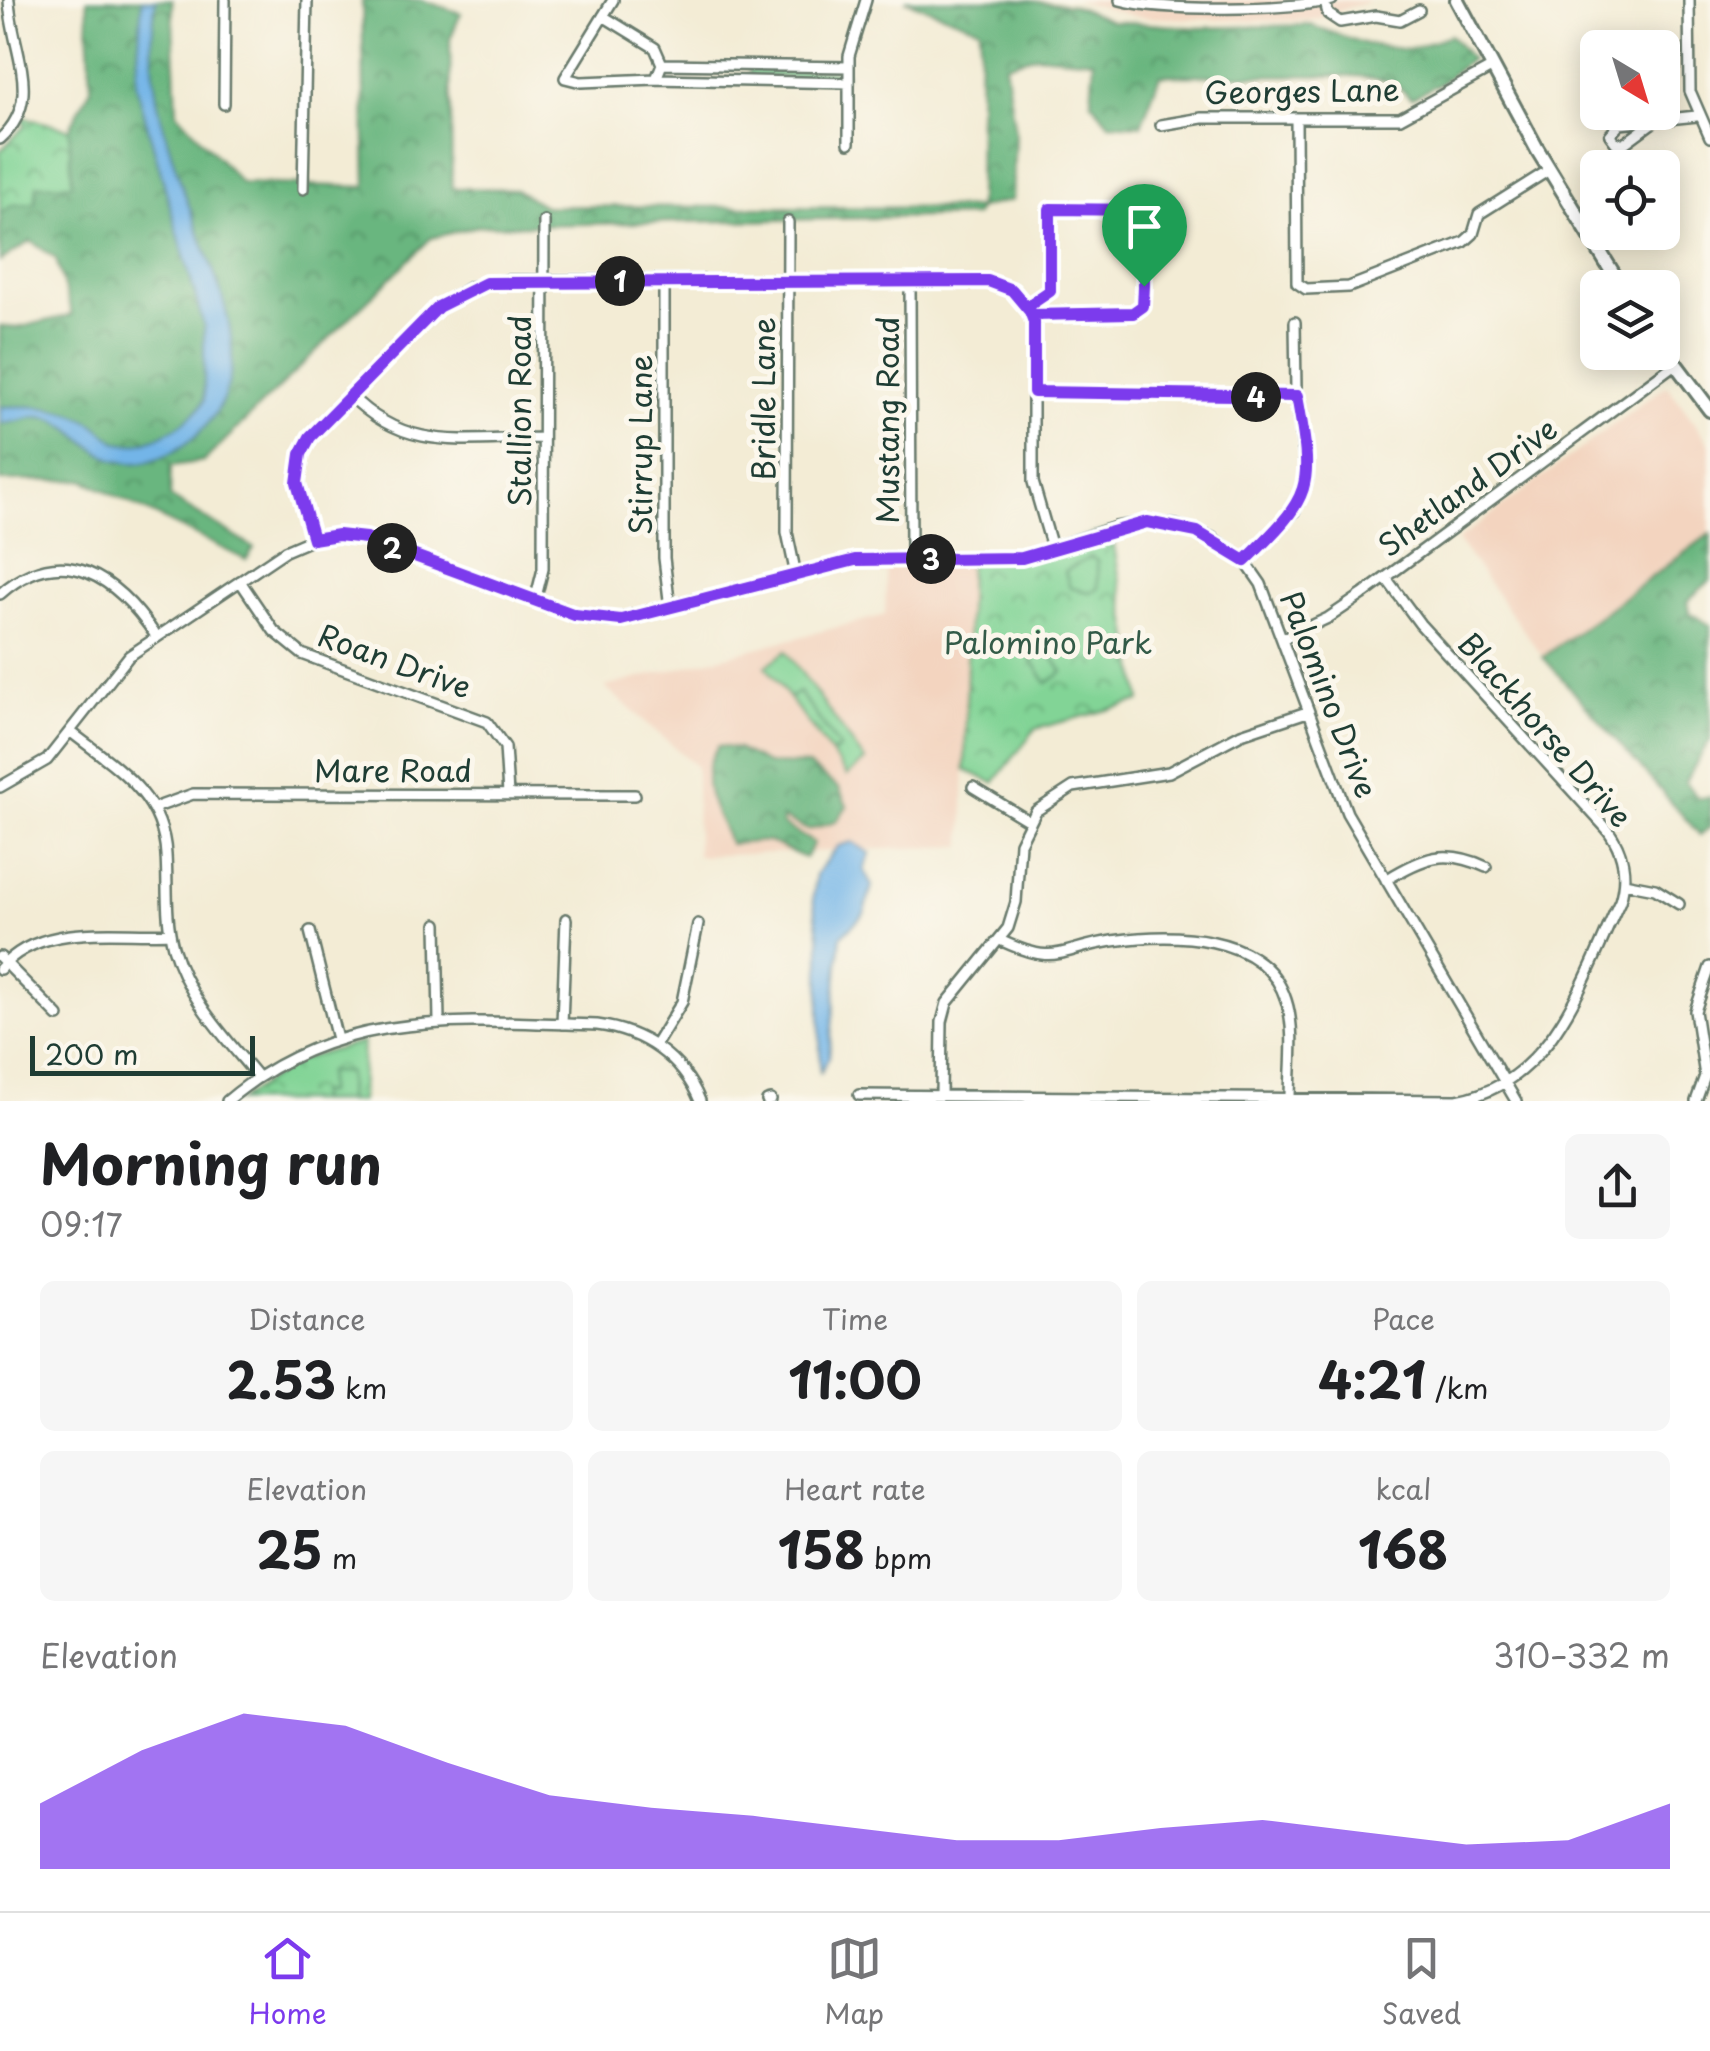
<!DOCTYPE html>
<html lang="en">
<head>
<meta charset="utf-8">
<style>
	:root { --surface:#fff; --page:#f6f6f6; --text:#202124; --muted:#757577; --line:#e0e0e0; --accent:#7c3aed }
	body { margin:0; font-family:"Playpen Sans",sans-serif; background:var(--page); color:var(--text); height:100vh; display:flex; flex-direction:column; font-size:38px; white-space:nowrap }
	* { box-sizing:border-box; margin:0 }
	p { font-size:32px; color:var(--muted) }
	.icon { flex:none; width:55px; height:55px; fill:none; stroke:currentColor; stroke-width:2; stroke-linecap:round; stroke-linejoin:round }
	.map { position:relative; height:1101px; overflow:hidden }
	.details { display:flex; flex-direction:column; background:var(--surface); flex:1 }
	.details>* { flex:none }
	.needle { width:65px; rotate:142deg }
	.buttons { position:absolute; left:1580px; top:30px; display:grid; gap:20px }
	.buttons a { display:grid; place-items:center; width:100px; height:100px; border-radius:15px; background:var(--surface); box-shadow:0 5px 25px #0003; font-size:50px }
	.scale { position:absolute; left:30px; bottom:25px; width:225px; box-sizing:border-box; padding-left:10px; border:5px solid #1f3d34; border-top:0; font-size:28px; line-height:35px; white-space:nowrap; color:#1f3d34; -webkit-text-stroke:8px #fbf7ec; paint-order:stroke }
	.pin { position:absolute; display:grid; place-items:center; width:85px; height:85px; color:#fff; margin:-102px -42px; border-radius:50% 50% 50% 0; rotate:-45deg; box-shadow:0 0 10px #0007 }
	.pin .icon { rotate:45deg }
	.km { position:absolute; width:50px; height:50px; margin:-25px; border-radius:50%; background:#222; color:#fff; font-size:28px; line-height:50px; text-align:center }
	.round { display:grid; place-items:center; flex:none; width:105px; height:105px; border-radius:15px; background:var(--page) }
	.summary { display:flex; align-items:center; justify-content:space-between; height:170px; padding:0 40px }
	h1 { font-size:55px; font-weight:700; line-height:75px }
	.stats { display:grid; grid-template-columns:repeat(3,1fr); gap:15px; height:170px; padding:10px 40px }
	.stats div { display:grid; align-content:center; border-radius:15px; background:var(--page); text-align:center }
	.stats b { font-size:50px; font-weight:700 }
	.stats small { font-size:28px; font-weight:400 }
	.stats p { font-size:28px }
	.chart { height:280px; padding:20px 40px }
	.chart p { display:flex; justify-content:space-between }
	.chart svg { width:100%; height:180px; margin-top:10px; fill:var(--accent); opacity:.7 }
	.menu { display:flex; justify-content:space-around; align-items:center; height:140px; border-top:2px solid var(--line); background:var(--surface); font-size:28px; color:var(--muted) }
	.menu a { display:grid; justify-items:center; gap:5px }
	.menu .on { color:var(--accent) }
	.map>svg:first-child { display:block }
</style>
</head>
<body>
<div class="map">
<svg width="1710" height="1101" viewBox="0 0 1710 1101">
	<defs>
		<pattern id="grass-tufts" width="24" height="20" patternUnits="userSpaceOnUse" patternTransform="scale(2.5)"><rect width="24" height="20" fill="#82d496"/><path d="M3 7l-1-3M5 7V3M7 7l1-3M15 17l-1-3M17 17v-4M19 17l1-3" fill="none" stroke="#6aad7b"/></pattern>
		<pattern id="forest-crowns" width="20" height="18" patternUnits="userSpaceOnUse" patternTransform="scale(2.5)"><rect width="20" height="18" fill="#69b67f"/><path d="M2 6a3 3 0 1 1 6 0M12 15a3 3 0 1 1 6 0" fill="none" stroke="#569569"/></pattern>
		<pattern id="park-crowns" width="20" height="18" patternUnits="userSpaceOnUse" patternTransform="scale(2.5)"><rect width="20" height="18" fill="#82d496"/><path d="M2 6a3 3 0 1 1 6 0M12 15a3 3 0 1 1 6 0" fill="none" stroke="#6aad7b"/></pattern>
	</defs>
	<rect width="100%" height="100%" fill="#fbf7ec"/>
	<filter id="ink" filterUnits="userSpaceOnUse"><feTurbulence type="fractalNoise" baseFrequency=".01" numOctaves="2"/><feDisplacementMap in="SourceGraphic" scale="20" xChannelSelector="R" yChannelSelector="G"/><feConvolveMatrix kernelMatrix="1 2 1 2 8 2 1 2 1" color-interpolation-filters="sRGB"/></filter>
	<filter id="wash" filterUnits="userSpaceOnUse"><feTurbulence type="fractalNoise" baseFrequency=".0048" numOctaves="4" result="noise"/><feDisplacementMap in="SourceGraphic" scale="40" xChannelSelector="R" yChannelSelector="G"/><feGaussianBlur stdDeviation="2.25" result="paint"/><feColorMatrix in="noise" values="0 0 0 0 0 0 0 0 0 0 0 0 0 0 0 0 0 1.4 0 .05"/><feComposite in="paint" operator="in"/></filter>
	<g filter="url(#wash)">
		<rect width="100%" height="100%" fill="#f3ecd5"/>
		<path fill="#f3d4bf" d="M1076 0H1370L1313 20 1253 21 1138 17Z
			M1667 385 1710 444V534L1543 657 1457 540Z
			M887 558 969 559 963 846 697 856 696 766 605 687 885 615Z"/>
		<path fill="url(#grass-tufts)" stroke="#508865" stroke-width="2.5" d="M749 69 844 71 846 74 843 79 750 77Z"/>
		<path fill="url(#forest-crowns)" stroke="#447a5a" stroke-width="2.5" d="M87 0H172L177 112 241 183 366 187 362 0H421L461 13 450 39 452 188 515 189 544 206 978 208 980 28 905 0H1016L1072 5 1111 21 1198 28 1310 25 1366 44 1408 50 1450 35 1471 59 1439 84 1411 98 1393 82 1357 76 1160 75 1141 125 1109 123 1091 101 1094 60 1037 55 1005 64 1015 132 1012 200 979 208 974 216 478 226 431 238 204 461 171 466 170 497 254 548 246 560 83 480 0 481V326L17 328 72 315 56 259 31 241 0 261V214L37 185 72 184 69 129 91 88Z
			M1710 534V581L1687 601 1689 612 1710 625V740L1685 782 1698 798 1710 797V827L1700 835 1543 657Z
			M718 746 738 749 767 764 807 765 839 788 847 806 836 822 808 830 782 818V824L814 843 805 858 768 841 730 844C716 810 693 782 718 746Z"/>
		<path fill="url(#park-crowns)" stroke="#508865" stroke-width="2.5" d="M19 116 69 129 72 184 37 185 35 203 12 205 0 214V151L26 125Z
			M1111 529 1141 701 1035 729 994 783 965 770 969 559H1009Z
			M799 691 841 749 832 755 789 698Z
			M363 1042 361 1101H238L298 1060Z"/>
		<path fill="#82d496" stroke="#508865" stroke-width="2.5" d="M1091 557 1097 561 1098 589 1090 592 1070 588 1065 571Z
			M1040 638 1063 672 1047 683 1024 649Z
			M786 651 865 761 847 776 832 755 840 748 799 692 789 698 766 666Z
			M327 1072H348L347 1101H318V1093H327Z"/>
		<path fill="#73b5e8" stroke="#49798e" stroke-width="2.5" d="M142 0H156C150 36 152 77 160 113 169 149 182 188 195 222 220 290 263 374 197 435 182 449 157 462 136 463 100 465 80 430 52 419 32 412 18 425 0 423V407C29 405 66 407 92 423 101 428 108 438 117 442 140 453 196 421 204 400V327L136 84Z
			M852 842 870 853 864 870 872 886 864 914 841 936 829 1057 820 1074V940L813 899 816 874 838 846Z"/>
	</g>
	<g filter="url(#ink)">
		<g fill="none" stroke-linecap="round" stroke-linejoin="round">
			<defs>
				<path id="minor" d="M613 0 565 78 581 82 656 79 849 83
					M1120 0C1165 12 1286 10 1332 0
					M1689 0 1690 91 1710 137
					M1325 2 1328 14 1340 22 1376 16 1400 20 1419 10
					M603 16 655 48 662 64 656 79
					M662 64 848 67
					M224 104 225 0
					M1296 118 1297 283 1306 289 1349 287 1464 242 1473 234 1479 214 1549 170
					M1652 123 1625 143H1616L1610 135 1620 124 1697 116
					M1161 125 1202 118H1400L1493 67
					M0 139C45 99 11 50 9 0
					M849 143V56L866 0
					M303 189 307 0
					M788 222 787 532 796 575
					M664 281V558L670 608
					M910 282 911 559
					M1028 306 1050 291V209L1144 210 1143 306 1133 313 1033 315
					M1034 392 1297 395
					M350 395C407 454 467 438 543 438
					M313 539C301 503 289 472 310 437L438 307 471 287 509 280 987 281 1012 290 1033 315V482L1053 551
					M1245 561 1294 512 1307 479 1296 390 1295 322
					M240 581 274 631 302 654 487 722 505 747 508 794
					M0 594C64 538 118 579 156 636
					M535 601 543 569 544 221
					M1283 639 1328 618 1362 595 1675 364
					M71 732C114 766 163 793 166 855 168 886 165 917 173 947 188 999 224 1036 257 1076
					M0 787 47 760 129 656 285 551 313 539 338 535 366 539 575 615 610 621 855 560 1023 558 1116 527 1147 522 1176 525 1211 537 1245 561 1261 584 1347 813 1516 1101
					M973 787 1029 821
					M154 808 193 794 635 795
					M1386 880C1423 857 1446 848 1486 867
					M1624 883 1655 889 1679 904
					M437 924 439 1021
					M310 931 337 1039
					M1002 941C1058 967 1058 949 1112 941 1170 933 1264 931 1286 1000 1296 1030 1290 1068 1290 1099
					M0 957 58 1016
					M0 969C40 921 114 936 170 933
					M562 1024 566 919
					M655 1046 682 1002 698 924
					M859 1095 1457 1100C1553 1084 1584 977 1620 901 1628 875 1623 850 1607 829L1420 624 1386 578
					M941 1096 942 1022 947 1003 1008 928 1016 902 1020 843 1036 811 1073 787 1169 772 1241 734 1307 712
					M227 1101C338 1007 462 1021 597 1025 643 1031 682 1057 700 1101
					M767 1101 771 1100
					M1696 1101 1705 1076 1695 1011 1710 967"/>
				<path id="highway" d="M1457 0 1537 149 1622 288
					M1662 346 1710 410"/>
			</defs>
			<use href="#minor" stroke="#697a6c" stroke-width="14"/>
			<use href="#highway" stroke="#697a6c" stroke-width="18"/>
			<use href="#minor" stroke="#fff" stroke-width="9"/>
			<use href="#highway" stroke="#fff" stroke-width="12"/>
		</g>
	</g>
	<g fill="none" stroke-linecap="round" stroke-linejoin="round" filter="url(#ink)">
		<defs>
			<path id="route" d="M1144 286 1143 306 1133 313 1033 315 1012 290 988 281 486 283 438 307 310 437 301 454 297 483 313 539 338 535 366 538 575 615 621 620 855 560 1022 558 1147 522 1197 532 1245 561C1313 495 1314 489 1297 396L1034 392V322L1028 306 1050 291V209L1144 210V286"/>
		</defs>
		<use href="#route" stroke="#fff" stroke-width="20"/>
		<use href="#route" stroke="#7c3aed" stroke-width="12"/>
	</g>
	<g text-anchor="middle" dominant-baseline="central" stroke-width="10" stroke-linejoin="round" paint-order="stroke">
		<g font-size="30" fill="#1f3d34" stroke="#fbf7ec">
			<text transform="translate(1302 90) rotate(-1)">Georges Lane</text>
			<text transform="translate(762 399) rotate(-90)">Bridle Lane</text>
			<text transform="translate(518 411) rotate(-90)">Stallion Road</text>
			<text transform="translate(886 420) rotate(-90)">Mustang Road</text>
			<text transform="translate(639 445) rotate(-90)">Stirrup Lane</text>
			<text transform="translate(1467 486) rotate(-36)">Shetland Drive</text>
			<text transform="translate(395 660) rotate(20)">Roan Drive</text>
			<text transform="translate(1330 694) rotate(69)">Palomino Drive</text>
			<text transform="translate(1546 729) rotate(49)">Blackhorse Drive</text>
			<text x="393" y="769">Mare Road</text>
		</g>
		<g font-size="30" fill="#335b48" stroke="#fbf7ec">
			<text x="1048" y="641">Palomino Park</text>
		</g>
	</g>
</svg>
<div class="buttons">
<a><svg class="needle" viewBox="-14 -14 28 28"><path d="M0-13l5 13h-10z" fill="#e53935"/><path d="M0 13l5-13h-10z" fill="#757577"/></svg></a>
<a><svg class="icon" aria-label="locate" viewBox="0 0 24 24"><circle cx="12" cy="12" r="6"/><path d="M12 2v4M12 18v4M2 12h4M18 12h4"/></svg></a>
<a><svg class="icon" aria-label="layers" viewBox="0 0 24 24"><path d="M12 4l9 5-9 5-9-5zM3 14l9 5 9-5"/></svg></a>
</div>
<div class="scale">200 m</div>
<div class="pin" style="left:1144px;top:286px;background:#1e9e55"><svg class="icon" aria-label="arrive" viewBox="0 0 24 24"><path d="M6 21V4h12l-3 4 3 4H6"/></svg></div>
<b class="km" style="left:620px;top:281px">1</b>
<b class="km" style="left:392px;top:548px">2</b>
<b class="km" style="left:931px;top:559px">3</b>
<b class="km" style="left:1256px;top:397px">4</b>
</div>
<section class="details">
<div class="summary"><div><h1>Morning run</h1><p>09:17</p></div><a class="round"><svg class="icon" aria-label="share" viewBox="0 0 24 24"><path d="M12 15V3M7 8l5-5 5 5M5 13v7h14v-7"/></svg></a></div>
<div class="stats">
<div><p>Distance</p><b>2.53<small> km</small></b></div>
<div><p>Time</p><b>11:00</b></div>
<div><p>Pace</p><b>4:21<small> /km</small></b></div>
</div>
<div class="stats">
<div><p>Elevation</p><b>25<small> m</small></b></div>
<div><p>Heart rate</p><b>158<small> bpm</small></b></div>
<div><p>kcal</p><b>168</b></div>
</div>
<div class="chart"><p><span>Elevation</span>310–332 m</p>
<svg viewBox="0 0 160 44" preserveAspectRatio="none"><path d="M0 44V28L10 15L20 6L30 9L40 18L50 26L60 29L70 31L80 34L90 37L100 37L110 34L120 32L130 35L140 38L150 37L160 28V44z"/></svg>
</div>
</section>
<nav class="menu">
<a class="on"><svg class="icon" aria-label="home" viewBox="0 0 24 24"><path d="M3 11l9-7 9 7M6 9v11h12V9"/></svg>Home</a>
<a><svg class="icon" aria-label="map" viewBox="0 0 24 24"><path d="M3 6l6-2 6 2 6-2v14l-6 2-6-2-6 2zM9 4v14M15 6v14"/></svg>Map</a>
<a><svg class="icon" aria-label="saved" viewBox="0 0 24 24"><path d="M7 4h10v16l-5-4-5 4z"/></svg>Saved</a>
</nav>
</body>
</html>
